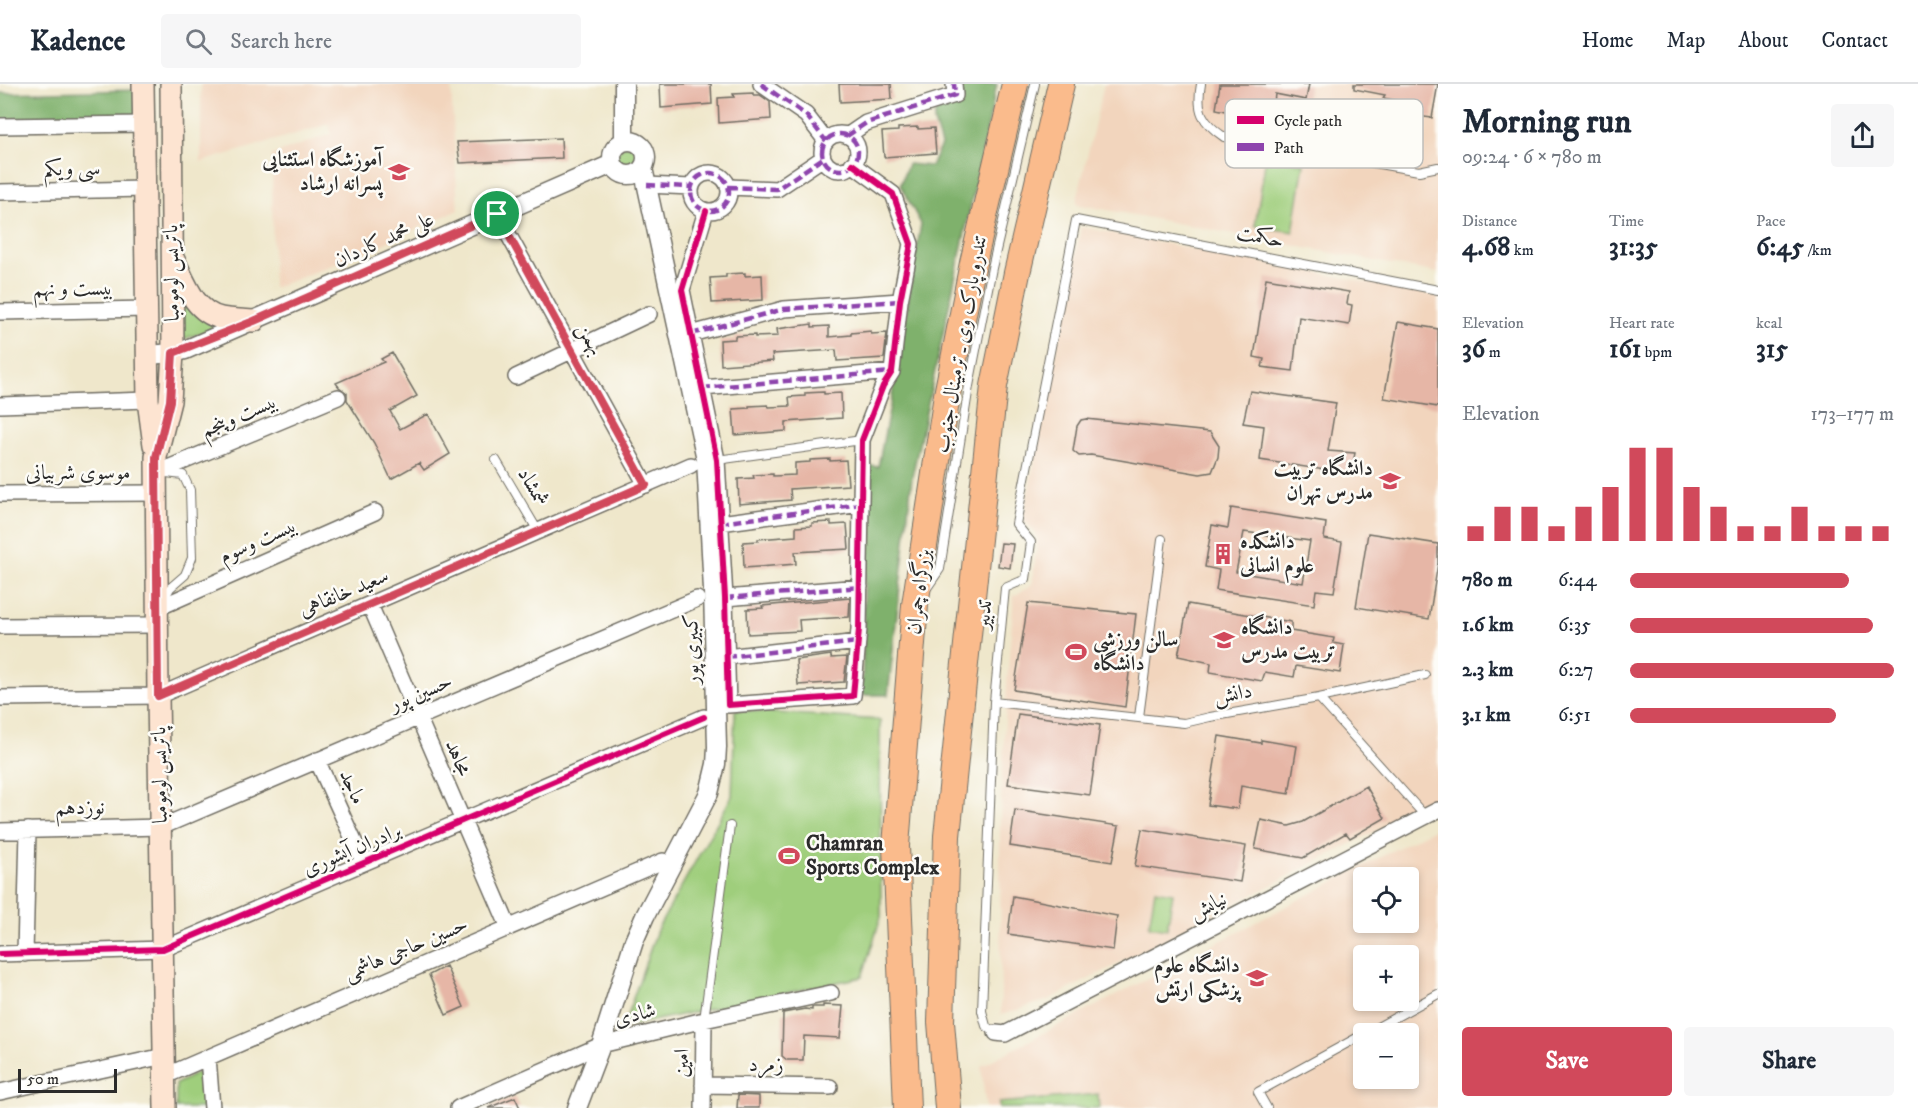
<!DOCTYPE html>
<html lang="en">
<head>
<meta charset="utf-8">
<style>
	:root { --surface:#fff; --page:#f6f6f7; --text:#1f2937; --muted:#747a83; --line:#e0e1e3; --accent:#d1495b }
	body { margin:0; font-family:"IM FELL DW Pica",Amiri,serif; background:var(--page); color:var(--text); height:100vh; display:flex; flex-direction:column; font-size:22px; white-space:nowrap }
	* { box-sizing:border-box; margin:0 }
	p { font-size:20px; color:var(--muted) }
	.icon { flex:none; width:33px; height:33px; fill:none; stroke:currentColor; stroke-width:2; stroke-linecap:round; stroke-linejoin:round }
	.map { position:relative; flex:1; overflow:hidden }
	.panel { display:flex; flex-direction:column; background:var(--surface); width:480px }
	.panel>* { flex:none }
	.buttons { position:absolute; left:1353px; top:783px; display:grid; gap:12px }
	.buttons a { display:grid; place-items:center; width:66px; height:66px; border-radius:6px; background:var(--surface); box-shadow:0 3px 9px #0003; font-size:30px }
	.scale { position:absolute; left:18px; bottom:15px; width:99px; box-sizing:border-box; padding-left:6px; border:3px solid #2b2b2b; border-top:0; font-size:16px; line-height:21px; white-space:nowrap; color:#2b2b2b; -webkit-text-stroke:4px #fdfcf7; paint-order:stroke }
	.pin { position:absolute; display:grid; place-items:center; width:51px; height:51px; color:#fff; margin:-26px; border:3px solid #fff; border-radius:50%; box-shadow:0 2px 6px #0007 }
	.round { display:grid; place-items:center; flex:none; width:63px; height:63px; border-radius:6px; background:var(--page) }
	.head { display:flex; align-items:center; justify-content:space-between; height:102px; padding:0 24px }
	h1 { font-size:33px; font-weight:700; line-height:45px }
	.figures { display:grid; grid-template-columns:repeat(3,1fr); gap:9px; height:102px; padding:6px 24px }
	.figures div { display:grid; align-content:center }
	.figures b { font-size:26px; font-weight:700 }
	.figures small { font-size:16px; font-weight:400 }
	.figures p { font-size:16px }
	.chart { height:168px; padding:12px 24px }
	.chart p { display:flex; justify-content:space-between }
	.chart svg { width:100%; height:108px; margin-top:6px; stroke:var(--accent); stroke-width:6 }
	.cta { display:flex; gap:12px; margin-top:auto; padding:12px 24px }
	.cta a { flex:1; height:69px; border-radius:6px; background:var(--accent); color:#fff; font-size:24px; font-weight:700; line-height:69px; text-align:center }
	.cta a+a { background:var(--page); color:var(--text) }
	ul { padding:0 24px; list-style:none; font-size:20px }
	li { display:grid; grid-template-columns:96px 72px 1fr; align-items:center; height:45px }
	li i { height:15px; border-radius:8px; background:var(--accent) }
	header { display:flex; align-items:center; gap:36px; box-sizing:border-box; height:84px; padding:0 30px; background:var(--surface); border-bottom:2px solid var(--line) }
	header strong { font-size:28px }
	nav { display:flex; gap:33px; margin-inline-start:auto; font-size:21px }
	.search { width:420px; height:54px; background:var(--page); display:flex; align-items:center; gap:15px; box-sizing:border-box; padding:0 21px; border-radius:6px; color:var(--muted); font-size:22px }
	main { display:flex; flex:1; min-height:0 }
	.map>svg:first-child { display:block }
</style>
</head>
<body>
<header>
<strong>Kadence</strong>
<div class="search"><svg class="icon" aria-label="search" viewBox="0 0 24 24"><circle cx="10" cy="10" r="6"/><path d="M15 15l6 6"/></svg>Search here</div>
<nav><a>Home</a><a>Map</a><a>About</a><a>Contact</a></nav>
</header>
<main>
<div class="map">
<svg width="1438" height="1024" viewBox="0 0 1438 1024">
	<rect width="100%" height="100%" fill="#fdfcf7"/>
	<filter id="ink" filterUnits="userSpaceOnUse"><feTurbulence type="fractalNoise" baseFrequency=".0167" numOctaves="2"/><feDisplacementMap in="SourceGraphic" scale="12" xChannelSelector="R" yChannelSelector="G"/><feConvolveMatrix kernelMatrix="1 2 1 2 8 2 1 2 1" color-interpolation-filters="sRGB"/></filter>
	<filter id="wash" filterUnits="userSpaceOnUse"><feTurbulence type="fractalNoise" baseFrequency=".008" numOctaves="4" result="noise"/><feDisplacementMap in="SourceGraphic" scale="24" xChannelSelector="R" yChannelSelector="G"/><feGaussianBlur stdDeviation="1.35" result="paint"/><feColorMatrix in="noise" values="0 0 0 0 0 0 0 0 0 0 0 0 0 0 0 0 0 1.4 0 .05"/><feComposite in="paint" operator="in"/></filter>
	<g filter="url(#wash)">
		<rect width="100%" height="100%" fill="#efe7cb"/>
		<path fill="#f2d5bd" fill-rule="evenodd" d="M201 0H451L458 126 365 168 273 204 272 71 331 50 329 40 201 78Z
			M1104 0H1438V189L1076 120Z
			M1081 143 1438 212V715L1048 916 1001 931 1000 736 1007 599 1014 512 1032 501 1038 452 1023 435Z
			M1438 743V1024H986L981 982ZM1364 794H1408V838H1364ZM1364 872H1408V916H1364ZM1364 950H1408V994H1364Z"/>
		<path fill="#9fce7c" stroke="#657c54" stroke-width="1.5" d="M617 73a12 12 0 1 1 24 0a12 12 0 1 1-24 0Z
			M1266 73 1304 79 1293 148 1255 142Z
			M179 213 216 244 178 257Z
			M735 626 880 636 881 833 862 893 623 943 657 846 732 712Z
			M1155 806 1173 809 1167 845 1149 842Z
			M203 986 205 1024H176V1000Z
			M1098 1010 1099 1024H999V1019Z"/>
		<path fill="#7fb16c" stroke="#556e4c" stroke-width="1.5" d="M959 0H997L912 393 888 611H862L867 381 878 383 893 307 921 140 900 101 908 80 931 82 941 61 934 38 935 29 957 17Z
			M139 6 140 33 0 36V9Z"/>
		<g id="blocks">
			<path fill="#e6b6a6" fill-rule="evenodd" d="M660 0H711L712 20 661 24Z
				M839 0H891L892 15 840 18Z
				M1220 0H1309L1306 16 1275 10 1274 19 1264 26 1253 24 1251 32 1216 25Z
				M1354 0H1438L1432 34 1408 31 1410 19 1383 14 1385 11 1354 5Z
				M753 9V11H760L770 18 771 35 719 39 718 14 734 13 733 10Z
				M918 43V45L934 44 936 69 884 73 882 48 898 47V44Z
				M561 54 562 74 460 79 457 58Z
				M745 189V192L762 191 763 216 712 219 710 194 726 193V190Z
				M1266 194 1349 208 1347 220 1352 221 1349 241 1299 233 1293 287 1262 283 1264 275 1254 273Z
				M1398 238 1438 245V323L1384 314Z
				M812 240V243L829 242V253L851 251V249L871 247V250L887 249 884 274 837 277 836 266 772 270 773 277 721 281 720 256 735 255V252L755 251V253L778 252 777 245Z
				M392 269 417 312 390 327 400 345 428 330 450 370 424 386 419 379 391 395 374 359 347 316V309L339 303 336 299 384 278 381 275Z
				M1250 307 1336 319 1328 367 1355 369 1351 390 1260 376 1264 342 1243 339Z
				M824 308V310L841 309 842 334 786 338V347L735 351 733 325 749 324V322L768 321 769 323 790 322 789 313 805 312V309Z
				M1086 335 1210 348 1219 362 1218 373 1212 388 1200 390 1091 371 1079 372 1073 367 1077 342 1081 336Z
				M830 375V377L846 376 848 401 790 405 791 416 739 420 738 395 754 394 753 391 773 390V392L795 391V379L810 378V376Z
				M1231 424 1326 439 1324 455 1342 458 1334 508 1316 506 1314 521 1216 506 1219 486 1205 483 1212 441 1228 444ZM1244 448 1310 457 1303 499 1236 488Z
				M831 438V441L847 440 849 465 795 468 796 480 744 484 743 458 758 457V455L796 452V443L812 442V439Z
				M1368 449 1438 460V479L1429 535 1356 523Z
				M1001 459 1013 460 1010 484 998 482Z
				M850 514 849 533 799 536 800 547 748 550 747 525 763 524 762 522Z
				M1028 519 1136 530 1125 623 1014 606Z
				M1188 520 1291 538V547L1334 554 1333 559 1344 561 1340 589 1296 582 1294 593 1265 588 1262 597 1210 588 1211 579 1178 572Z
				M831 571V574L847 573 844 598 798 601 796 576Z
				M1018 630 1100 641 1090 711 1008 700Z
				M1219 652 1261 659V656L1297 662 1289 710 1241 702 1238 725 1208 721Z
				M1366 702 1385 734 1350 754 1346 749 1303 774 1255 765 1261 736 1289 742 1303 738Z
				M1015 726 1119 742 1112 778 1010 762Z
				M1142 745 1246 762 1240 798 1135 782Z
				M1013 812 1117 832 1113 866 1008 850Z
				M446 882 464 923 446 931 429 891Z
				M823 921 843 922 840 954 804 952 803 976H787L782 972 783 929 805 925 812 926V923H823Z
				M738 1011 759 1012V1024H737Z
				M515 1013 520 1024H488Z"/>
		</g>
	</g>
	<g filter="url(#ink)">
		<use href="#blocks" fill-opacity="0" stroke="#706d63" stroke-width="1.5"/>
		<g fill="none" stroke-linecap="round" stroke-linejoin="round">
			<defs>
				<path id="service" d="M1201 0C1196 27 1202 38 1224 53L1419 87 1438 83
					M496 376 538 447
					M717 376 862 356
					M927 504 940 485 969 302 992 184 1035 0
					M164 515 170 504 185 491 192 474 190 406 183 391 166 389
					M1319 614 1425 591
					M994 618 1184 639 1210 633 1319 614 1426 733
					M1139 633 1162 455
					M704 936 730 742
					M996 949 986 942 982 927 994 618 1005 504 1026 495 1031 458 1016 440 1076 136 1438 206
					M1365 950 1438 910
					M1267 1024 1258 1008 1364 950"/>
				<path id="minor" d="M761 0 806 31 826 57
					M0 42 144 40
					M822 68a18 18 0 1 1 36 0a18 18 0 1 1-36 0Z
					M847 52 866 39 955 11 954 0
					M691 108a19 19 0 1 1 38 0a19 19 0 1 1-38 0Z
					M647 101 691 103
					M728 103 777 105 823 74
					M0 108 145 105
					M706 127 682 206 717 376 725 514 728 621 853 612 859 545 862 356 883 302 892 288 900 217 911 160 893 110 852 80
					M497 130 646 401
					M0 228 147 225
					M691 250 784 225 900 217
					M516 293 649 230
					M702 304 892 288
					M0 321 148 316
					M156 389 338 313
					M0 410 157 409
					M720 439 861 420
					M725 514 860 503
					M370 521 509 844
					M158 524 375 428
					M0 542 158 541
					M726 573 858 558
					M0 614 158 612 691 381
					M317 676 364 779
					M0 747 161 743 697 515
					M0 870 163 865 704 633
					M25 870 28 746
					M996 949 1005 950 1438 726
					M208 973 212 1024
					M165 992 663 777
					M703 1001 830 1003
					M0 1008 164 972
					M458 1024 601 961 704 936 831 909
					M703 1024 704 936"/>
				<path id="tertiary" d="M624 0V57
					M612 74a17 17 0 1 1 34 0a17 17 0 1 1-34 0Z
					M148 271 173 269 185 266 612 80
					M577 1024 601 961 634 857 645 832 709 709 716 680 717 663 713 506 706 375 643 84"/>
				<path id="secondary" d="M143 0 148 316 154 361
					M174 176C185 198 194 228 221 234 231 236 243 236 254 237
					M165 1024 158 612 156 373 170 317 173 269 171 0"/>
				<path id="trunk" d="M907 1024 896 762 915 521 947 311 973 179 1015 0
					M948 1024 941 938 947 752 994 302 1017 189 1061 0"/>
			</defs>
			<use href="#service" stroke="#706d63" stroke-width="10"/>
			<use href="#minor" stroke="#706d63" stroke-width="18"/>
			<use href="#tertiary" stroke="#706d63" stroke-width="21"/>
			<use href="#secondary" stroke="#706d63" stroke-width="24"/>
			<use href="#trunk" stroke="#706d63" stroke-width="28"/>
			<use href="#service" stroke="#fff" stroke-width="8"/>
			<use href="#minor" stroke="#fff" stroke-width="15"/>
			<use href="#tertiary" stroke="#fff" stroke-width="18"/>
			<use href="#secondary" stroke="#fde4d1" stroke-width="21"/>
			<use href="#trunk" stroke="#fabb8c" stroke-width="26"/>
			<path stroke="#8e44ad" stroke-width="4.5" stroke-dasharray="9 4.5" stroke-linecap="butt" d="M761 0 806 31 826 57
				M822 68a18 18 0 1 1 36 0a18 18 0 1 1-36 0Z
				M847 52 866 39 955 11 954 0
				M691 108a19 19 0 1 1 38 0a19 19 0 1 1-38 0Z
				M647 101 691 103
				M728 103 777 105 823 74
				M691 250 784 225 900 217
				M702 304 892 288
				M720 439 861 420
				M725 514 860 503
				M726 573 858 558"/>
			<defs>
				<path id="cycleway" d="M706 127 682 206 717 376 725 514 728 621 853 612 859 545 862 356 883 302 892 288 900 217 911 160 893 110 852 80
					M0 870 163 865 704 633"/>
			</defs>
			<use href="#cycleway" stroke="#fdfcf7" stroke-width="10"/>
			<use href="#cycleway" stroke="#d6006c" stroke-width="6"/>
		</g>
	</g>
	<g fill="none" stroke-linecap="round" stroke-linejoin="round" filter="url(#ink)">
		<defs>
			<path id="route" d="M497 130 646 401 158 612 156 373 170 317 173 269 254 237Z"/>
		</defs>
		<use href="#route" stroke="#fff" stroke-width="12"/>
		<use href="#route" stroke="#d1495b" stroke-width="8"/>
	</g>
	<defs>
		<symbol id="school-bare" viewBox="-9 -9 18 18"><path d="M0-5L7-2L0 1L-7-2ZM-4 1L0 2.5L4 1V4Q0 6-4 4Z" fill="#d1495b" stroke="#fdfcf7" stroke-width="2.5" paint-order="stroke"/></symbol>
		<symbol id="university-bare" viewBox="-9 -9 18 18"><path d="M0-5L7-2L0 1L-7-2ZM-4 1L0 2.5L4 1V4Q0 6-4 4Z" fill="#d1495b" stroke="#fdfcf7" stroke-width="2.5" paint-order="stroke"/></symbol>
		<symbol id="building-bare" viewBox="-9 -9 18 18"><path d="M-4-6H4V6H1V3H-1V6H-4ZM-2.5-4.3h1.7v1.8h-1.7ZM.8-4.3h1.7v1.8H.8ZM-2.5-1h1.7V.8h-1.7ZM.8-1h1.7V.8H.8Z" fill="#d1495b" stroke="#fdfcf7" stroke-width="2.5" paint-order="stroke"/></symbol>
		<symbol id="stadium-bare" viewBox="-9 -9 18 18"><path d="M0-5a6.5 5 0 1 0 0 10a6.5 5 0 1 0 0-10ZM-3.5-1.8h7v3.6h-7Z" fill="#d1495b" stroke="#fdfcf7" stroke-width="2.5" paint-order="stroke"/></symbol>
	</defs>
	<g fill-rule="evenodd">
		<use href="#school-bare" x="384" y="73" width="30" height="30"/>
		<use href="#university-bare" x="1375" y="382" width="30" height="30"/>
		<use href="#building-bare" x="1208" y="455" width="30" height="30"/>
		<use href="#university-bare" x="1209" y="541" width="30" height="30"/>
		<use href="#stadium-bare" x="1061" y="553" width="30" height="30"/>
		<use href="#stadium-bare" x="774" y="757" width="30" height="30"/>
		<use href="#university-bare" x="1242" y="879" width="30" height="30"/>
	</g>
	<g text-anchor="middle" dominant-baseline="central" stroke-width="5" stroke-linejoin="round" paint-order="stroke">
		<g font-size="21" font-weight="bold" fill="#2b2b2b" stroke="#fdfcf7" text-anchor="start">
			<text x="382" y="76" text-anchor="end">آموزشگاه استثنایی<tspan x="382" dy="24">پسرانه ارشاد</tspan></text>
			<text x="1373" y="385" text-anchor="end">دانشگاه تربیت<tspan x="1373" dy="24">مدرس تهران</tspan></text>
			<text x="1240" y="458">دانشکده<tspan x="1240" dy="24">علوم انسانی</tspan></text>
			<text x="1241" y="544">دانشگاه<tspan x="1241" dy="24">تربیت مدرس</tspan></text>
			<text x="1093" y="556">سالن ورزشی<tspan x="1093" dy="24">دانشگاه</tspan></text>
			<text x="806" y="760">Chamran<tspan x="806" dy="24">Sports Complex</tspan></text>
			<text x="1240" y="882" text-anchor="end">دانشگاه علوم<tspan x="1240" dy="24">پزشکی ارتش</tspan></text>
		</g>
		<g font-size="21" fill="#2b2b2b" stroke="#fdfcf7">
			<text transform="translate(72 85) rotate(-1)">سی ویکم</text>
			<text transform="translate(1260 153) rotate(11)">حکمت</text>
			<text transform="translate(384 156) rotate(-24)">علی محمد کاردان</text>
			<text transform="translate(172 189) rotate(-91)">پاتریس لومومبا</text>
			<text transform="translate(73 205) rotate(-1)">بیست و نهم</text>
			<text transform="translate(590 255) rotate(61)">بهمن</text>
			<text transform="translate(961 260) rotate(-80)">تندرو پارک وی ـ ترمینال جنوب</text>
			<text transform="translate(239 332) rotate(-23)">بیست وپنجم</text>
			<text x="78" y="389">موسوی شربیانی</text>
			<text transform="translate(533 403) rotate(59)">شمشاد</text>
			<text transform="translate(258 457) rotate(-24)">بیست وسوم</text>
			<text transform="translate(919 508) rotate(-83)">بزرگراه چمران</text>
			<text transform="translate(344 509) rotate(-23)">سعید خانقاهی</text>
			<text transform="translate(984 531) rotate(-85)">تدبیر</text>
			<text transform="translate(692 565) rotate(-91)">کبیری پور</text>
			<text transform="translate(421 609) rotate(-23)">حسین پور</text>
			<text transform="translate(1233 610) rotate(-10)">دانش</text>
			<text transform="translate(458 674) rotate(67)">مجاهد</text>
			<text transform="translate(160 691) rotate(-91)">پاتریس لومومبا</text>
			<text transform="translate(352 703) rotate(66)">ماجد</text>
			<text transform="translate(80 724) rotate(-1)">نوزدهم</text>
			<text transform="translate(352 766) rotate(-23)">برادران آبشوری</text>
			<text transform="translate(1208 822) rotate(-27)">نیایش</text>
			<text transform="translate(406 865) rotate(-23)">حسین حاجی هاشمی</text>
			<text transform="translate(635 931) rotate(-14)">شادی</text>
			<text transform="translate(682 979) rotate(-89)">امین</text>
			<text x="766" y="981">زمرد</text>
		</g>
	</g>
	<rect x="1225" y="15" width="198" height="69" rx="9" fill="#fdfcf7" stroke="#bebdba" stroke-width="1.5"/>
	<rect x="1237" y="32" width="27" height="8" fill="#d6006c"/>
	<rect x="1237" y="59" width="27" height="8" fill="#8e44ad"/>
	<g font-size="16" fill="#2b2b2b">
		<text x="1274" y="42">Cycle path</text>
		<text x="1274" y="69">Path</text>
	</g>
</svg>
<div class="buttons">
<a><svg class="icon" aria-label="locate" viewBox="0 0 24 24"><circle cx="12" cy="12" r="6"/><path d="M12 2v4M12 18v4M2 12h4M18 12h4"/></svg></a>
<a>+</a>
<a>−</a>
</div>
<div class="scale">50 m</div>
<div class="pin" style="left:497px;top:130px;background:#1e9e55"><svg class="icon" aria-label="arrive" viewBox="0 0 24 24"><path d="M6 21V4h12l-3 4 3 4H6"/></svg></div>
</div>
<section class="panel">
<div class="head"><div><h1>Morning run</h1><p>09:24 · 6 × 780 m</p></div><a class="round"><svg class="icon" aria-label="share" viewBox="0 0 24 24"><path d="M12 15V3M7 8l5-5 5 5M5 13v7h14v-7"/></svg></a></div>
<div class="figures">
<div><p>Distance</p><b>4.68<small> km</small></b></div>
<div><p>Time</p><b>31:35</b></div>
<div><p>Pace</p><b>6:45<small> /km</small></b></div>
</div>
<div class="figures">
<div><p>Elevation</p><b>36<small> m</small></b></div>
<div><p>Heart rate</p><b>161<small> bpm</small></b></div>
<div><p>kcal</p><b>315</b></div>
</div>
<div class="chart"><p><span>Elevation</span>173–177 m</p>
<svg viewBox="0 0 160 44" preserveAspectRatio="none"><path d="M5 44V38M15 44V30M25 44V30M35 44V38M45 44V30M55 44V22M65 44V6M75 44V6M85 44V22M95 44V30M105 44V38M115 44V38M125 44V30M135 44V38M145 44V38M155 44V38"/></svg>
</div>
<ul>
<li><b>780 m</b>6:44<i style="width:83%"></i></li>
<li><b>1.6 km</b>6:35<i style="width:92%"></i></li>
<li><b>2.3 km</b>6:27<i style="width:100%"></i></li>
<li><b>3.1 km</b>6:51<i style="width:78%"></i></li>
</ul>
<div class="cta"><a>Save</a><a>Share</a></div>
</section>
</main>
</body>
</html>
